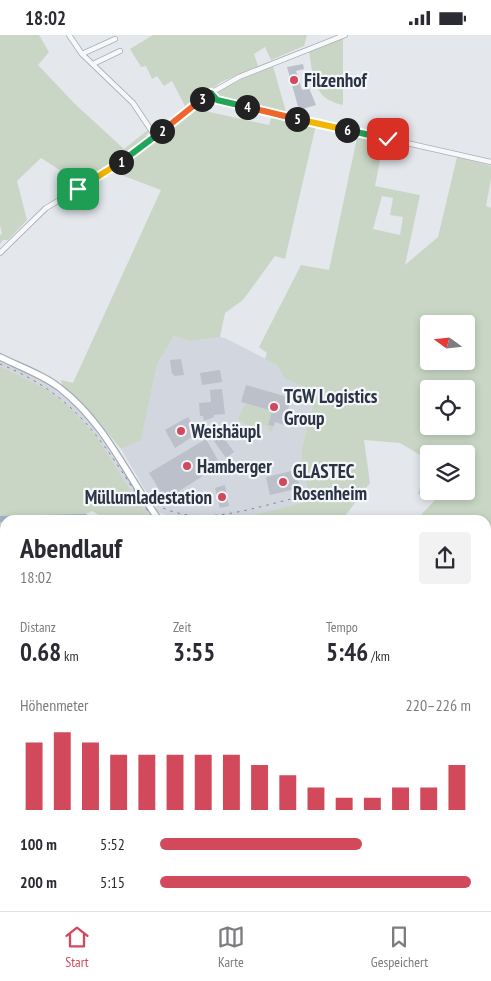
<!DOCTYPE html>
<html lang="de">
<head>
<meta charset="utf-8">
<style>
	:root { --surface:#fff; --page:#f2f2f3; --text:#2b2b33; --muted:#7c7c81; --line:#e1e1e2; --accent:#d1495b }
	body { margin:0; font-family:"PT Sans Narrow",sans-serif; background:var(--page); color:var(--text); height:100vh; display:flex; flex-direction:column; font-size:19px; white-space:nowrap }
	* { box-sizing:border-box; margin:0 }
	p { font-size:16px; color:var(--muted) }
	.icon { flex:none; width:28px; height:28px; fill:none; stroke:currentColor; stroke-width:2; stroke-linecap:round; stroke-linejoin:round }
	.map { position:relative; flex:1; overflow:hidden }
	.drawer { position:absolute; left:0px; top:480px; width:491px; height:396px; display:flex; flex-direction:column; background:var(--surface); border-radius:15px 15px 0 0; box-shadow:0 2px 8px #0003 }
	.drawer>* { flex:none }
	.needle { width:32px; rotate:285deg }
	.controls { position:absolute; left:420px; top:280px; display:grid; gap:10px }
	.controls a { display:grid; place-items:center; width:55px; height:55px; border-radius:5px; background:var(--surface); box-shadow:0 2px 8px #0003; font-size:25px }
	.pin { position:absolute; display:grid; place-items:center; width:42px; height:42px; color:#fff; margin:-21px; border-radius:10px; box-shadow:0 2px 8px #0006 }
	.km { position:absolute; width:25px; height:25px; margin:-12px; border-radius:50%; background:#222; color:#fff; font-size:14px; line-height:25px; text-align:center }
	.round { display:grid; place-items:center; flex:none; width:52px; height:52px; border-radius:5px; background:var(--page) }
	.headline { display:flex; align-items:center; justify-content:space-between; height:85px; padding:0 20px }
	h1 { font-size:28px; font-weight:700; line-height:38px }
	.metrics { display:grid; grid-template-columns:repeat(3,1fr); gap:8px; height:85px; padding:5px 20px }
	.metrics div { display:grid; align-content:center }
	.metrics b { font-size:25px; font-weight:700 }
	.metrics small { font-size:14px; font-weight:400 }
	.metrics p { font-size:14px }
	.chart { height:140px; padding:10px 20px }
	.chart p { display:flex; justify-content:space-between }
	.chart svg { width:100%; height:90px; margin-top:5px; stroke:var(--accent); stroke-width:6 }
	ul { padding:0 20px; list-style:none; font-size:16px }
	li { display:grid; grid-template-columns:80px 60px 1fr; align-items:center; height:38px }
	li i { height:12px; border-radius:6px; background:var(--accent) }
	.status { display:flex; justify-content:space-between; align-items:center; height:35px; padding:0 25px; background:var(--surface); direction:ltr }
	.status svg { height:14px; fill:currentColor }
	.tabs { display:flex; justify-content:space-around; align-items:center; height:70px; border-top:1px solid var(--line); background:var(--surface); font-size:14px; color:var(--muted) }
	.tabs a { display:grid; justify-items:center; gap:2px }
	.tabs .current { color:var(--accent) }
	.map>svg:first-child { display:block }
</style>
</head>
<body>
<div class="status"><b>18:02</b><svg viewBox="0 0 49 12"><path d="M0 12V9h3v3zM5 12V6h3v6zM10 12V3h3v9zM15 12V0h3v12zM26 1h20v11H26zM47 4h2v5h-2z"/></svg></div>
<div class="map">
<svg width="491" height="876" viewBox="0 0 491 876">
	<rect width="100%" height="100%" fill="#e4e7ec"/>
	<path fill="#d2d6de" d="M174 301 189 306 220 302 225 303 277 330 285 344 316 357 301 417 309 466 235 484 183 485 158 477 121 414 141 404 157 330Z
		M0 327 21 335 51 352 76 372 89 386 156 485H153L133 459 97 402 73 375 45 353 0 331Z"/>
	<path fill="#c9d6c5" fill-rule="evenodd" d="M0 0H39L49 17 38 30 75 69 124 114 148 95 149 97 146 100 148 103 102 136 73 153 66 154 69 141 41 123 17 146 27 185 8 205H3L0 209V200L2 199 0 190Z
		M153 0H307L304 11 271 25 265 12 254 19 258 31 221 47 186 73 172 46 164 51 157 41 152 44 146 31 141 32 130 14Z
		M343 3V70C313 64 313 42 309 16Z
		M273 31 286 77 217 64 214 61V58L229 50Z
		M196 74 269 90 272 80 316 90 285 224 275 221 243 265 225 278 220 302 189 306 174 301 157 330 141 405 121 414 85 371 62 351 61 345 73 348 161 155 116 138Z
		M358 98 384 105 375 151 420 160 405 230 438 202 457 122 491 131V144L486 171 491 173V530L486 533V485H416L439 461 418 459 425 437 420 420 400 408 364 405 370 448 342 485H220L228 483 235 484 309 466 301 417 316 357 285 344 277 330 265 324 267 318 259 312 301 230 329 235ZM382 161 393 163 390 180 403 182 400 200 373 194ZM429 289H466V326H429ZM429 354H466V391H429ZM429 419H466V456H429Z
		M0 331 45 353 73 375 97 402 133 459 153 485H107L92 476 74 485H5L4 573 0 571Z
		M245 369 272 376 268 390 274 391 271 398 267 391 259 390 251 392 238 384Z
		M0 797 5 800V871H17L13 876H0V812L2 808 0 807Z
		M41 871H115L121 876H44Z
		M293 871H461L470 876H444L434 872 425 876H301Z"/>
	<path fill="#9fb4cc" d="M3 704 5 705V795L0 792V711Z
		M126 871H263L268 876H131Z"/>
	<g fill="none" stroke-linecap="round" stroke-linejoin="round">
		<path stroke="#9fb4cc" stroke-width="1" d="M486 715 491 716"/>
		<path stroke="#9fb4cc" stroke-width="6" d="M0 484 85 482 89 485
			M484 871 491 874"/>
	</g>
	<path fill="#bbc0ca" d="M303 29 304 34 296 36 302 55 309 53 316 70 299 75 287 32Z
		M181 324 184 340 174 341V339H172L170 325Z
		M220 335 222 347 202 350 200 338Z
		M246 350 291 363 284 390 275 387 274 391 268 390 272 376 241 367Z
		M222 354 225 379 214 380V382L204 386 203 381H200L199 368 211 367 210 355Z
		M188 382 197 397 191 400 192 402 175 413 165 395Z
		M219 396 234 417 226 423 211 402Z
		M206 404 219 427 205 436 200 443 179 456 181 459 172 463 171 461 165 464 149 438Z
		M296 435 300 453 270 460 266 442Z
		M225 450 229 471 220 473 215 453Z
		M5 676V700L0 711V687Z
		M491 739V764L486 773V747Z"/>
	<g fill="none" stroke-linecap="round" stroke-linejoin="round">
		<defs>
			<path id="minor" d="M69 0 82 19 133 68 155 101
				M82 19 115 4
				M93 29 120 16
				M211 58 217 65 491 127
				M0 218 46 173 112 134 211 58 239 42 345 0
				M0 586 2 577 0 573
				M0 627 5 630
				M486 735 491 726
				M486 781 491 784
				M486 857 491 859
				M289 871 295 876
				M404 876 408 871"/>
			<path id="major" d="M0 322C20 332 44 340 61 354 105 388 127 441 159 485
				M486 793 491 796"/>
		</defs>
		<use href="#minor" stroke="#a9aeb7" stroke-width="6"/>
		<use href="#major" stroke="#a3abb8" stroke-width="8"/>
		<use href="#minor" stroke="#f7f8fa" stroke-width="4.5"/>
		<use href="#major" stroke="#fff" stroke-width="5.5"/>
		<path stroke="#7d8696" stroke-width="1" stroke-dasharray="2.5 5" stroke-linecap="butt" d="M0 329C85 364 105 414 154 485
			M138 457C187 500 245 474 300 462
			M486 822 491 823"/>
	</g>
	<g fill="none" stroke-linecap="round" stroke-linejoin="round">
		<defs>
			<path id="split-1" d="M78 154 121 127"/>
			<path id="split-2" d="M121 127 162 96"/>
			<path id="split-3" d="M162 96 202 64"/>
			<path id="split-4" d="M202 64 211 58 217 65 247 72"/>
			<path id="split-5" d="M247 72 297 84"/>
			<path id="split-6" d="M297 84 347 95"/>
			<path id="split-7" d="M347 95 388 104"/>
		</defs>
		<use href="#split-1" stroke="#fff" stroke-width="10"/>
		<use href="#split-2" stroke="#fff" stroke-width="10"/>
		<use href="#split-3" stroke="#fff" stroke-width="10"/>
		<use href="#split-4" stroke="#fff" stroke-width="10"/>
		<use href="#split-5" stroke="#fff" stroke-width="10"/>
		<use href="#split-6" stroke="#fff" stroke-width="10"/>
		<use href="#split-7" stroke="#fff" stroke-width="10"/>
		<use href="#split-1" stroke="#f5b400" stroke-width="6"/>
		<use href="#split-2" stroke="#22a559" stroke-width="6"/>
		<use href="#split-3" stroke="#f0652b" stroke-width="6"/>
		<use href="#split-4" stroke="#22a559" stroke-width="6"/>
		<use href="#split-5" stroke="#f0652b" stroke-width="6"/>
		<use href="#split-6" stroke="#f5b400" stroke-width="6"/>
		<use href="#split-7" stroke="#22a559" stroke-width="6"/>
	</g>
	<g fill="#d1495b" stroke="#f4f6f9" stroke-width="2">
		<circle cx="294" cy="45" r="5"/>
		<circle cx="274" cy="372" r="5"/>
		<circle cx="181" cy="396" r="5"/>
		<circle cx="187" cy="431" r="5"/>
		<circle cx="283" cy="447" r="5"/>
		<circle cx="222" cy="462" r="5"/>
	</g>
	<g text-anchor="middle" dominant-baseline="central" stroke-width="4.5" stroke-linejoin="round" paint-order="stroke">
		<g font-size="19" font-weight="bold" fill="#2b3445" stroke="#f4f6f9" text-anchor="start">
			<text x="304" y="45">Filzenhof</text>
			<text x="284" y="361">TGW Logistics<tspan x="284" dy="22">Group</tspan></text>
			<text x="191" y="396">Weishäupl</text>
			<text x="197" y="431">Hamberger</text>
			<text x="293" y="436">GLASTEC<tspan x="293" dy="22">Rosenheim</tspan></text>
			<text x="212" y="462" text-anchor="end">Müllumladestation</text>
		</g>
	</g>
</svg>
<div class="controls">
<a><svg class="needle" viewBox="-14 -14 28 28"><path d="M0-13l5 13h-10z" fill="#e53935"/><path d="M0 13l5-13h-10z" fill="#7c7c81"/></svg></a>
<a><svg class="icon" aria-label="locate" viewBox="0 0 24 24"><circle cx="12" cy="12" r="6"/><path d="M12 2v4M12 18v4M2 12h4M18 12h4"/></svg></a>
<a><svg class="icon" aria-label="layers" viewBox="0 0 24 24"><path d="M12 4l9 5-9 5-9-5zM3 14l9 5 9-5"/></svg></a>
</div>
<div class="pin" style="left:78px;top:154px;background:#1e9e55"><svg class="icon" aria-label="arrive" viewBox="0 0 24 24"><path d="M6 21V4h12l-3 4 3 4H6"/></svg></div>
<div class="pin" style="left:388px;top:104px;background:#d93025"><svg class="icon" aria-label="check" viewBox="0 0 24 24"><path d="M5 12l5 5 9-10"/></svg></div>
<b class="km" style="left:121px;top:127px">1</b>
<b class="km" style="left:162px;top:96px">2</b>
<b class="km" style="left:202px;top:64px">3</b>
<b class="km" style="left:247px;top:72px">4</b>
<b class="km" style="left:297px;top:84px">5</b>
<b class="km" style="left:347px;top:95px">6</b>
<section class="drawer">
<div class="headline"><div><h1>Abendlauf</h1><p>18:02</p></div><a class="round"><svg class="icon" aria-label="share" viewBox="0 0 24 24"><path d="M12 15V3M7 8l5-5 5 5M5 13v7h14v-7"/></svg></a></div>
<div class="metrics">
<div><p>Distanz</p><b>0.68<small> km</small></b></div>
<div><p>Zeit</p><b>3:55</b></div>
<div><p>Tempo</p><b>5:46<small> /km</small></b></div>
</div>
<div class="chart"><p><span>Höhenmeter</span>220–226 m</p>
<svg viewBox="0 0 160 44" preserveAspectRatio="none"><path d="M5 44V11M15 44V6M25 44V11M35 44V17M45 44V17M55 44V17M65 44V17M75 44V17M85 44V22M95 44V27M105 44V33M115 44V38M125 44V38M135 44V33M145 44V33M155 44V22"/></svg>
</div>
<ul>
<li><b>100 m</b>5:52<i style="width:65%"></i></li>
<li><b>200 m</b>5:15<i style="width:100%"></i></li>
</ul>
</section>
</div>
<nav class="tabs">
<a class="current"><svg class="icon" aria-label="home" viewBox="0 0 24 24"><path d="M3 11l9-7 9 7M6 9v11h12V9"/></svg>Start</a>
<a><svg class="icon" aria-label="map" viewBox="0 0 24 24"><path d="M3 6l6-2 6 2 6-2v14l-6 2-6-2-6 2zM9 4v14M15 6v14"/></svg>Karte</a>
<a><svg class="icon" aria-label="saved" viewBox="0 0 24 24"><path d="M7 4h10v16l-5-4-5 4z"/></svg>Gespeichert</a>
</nav>
</body>
</html>
